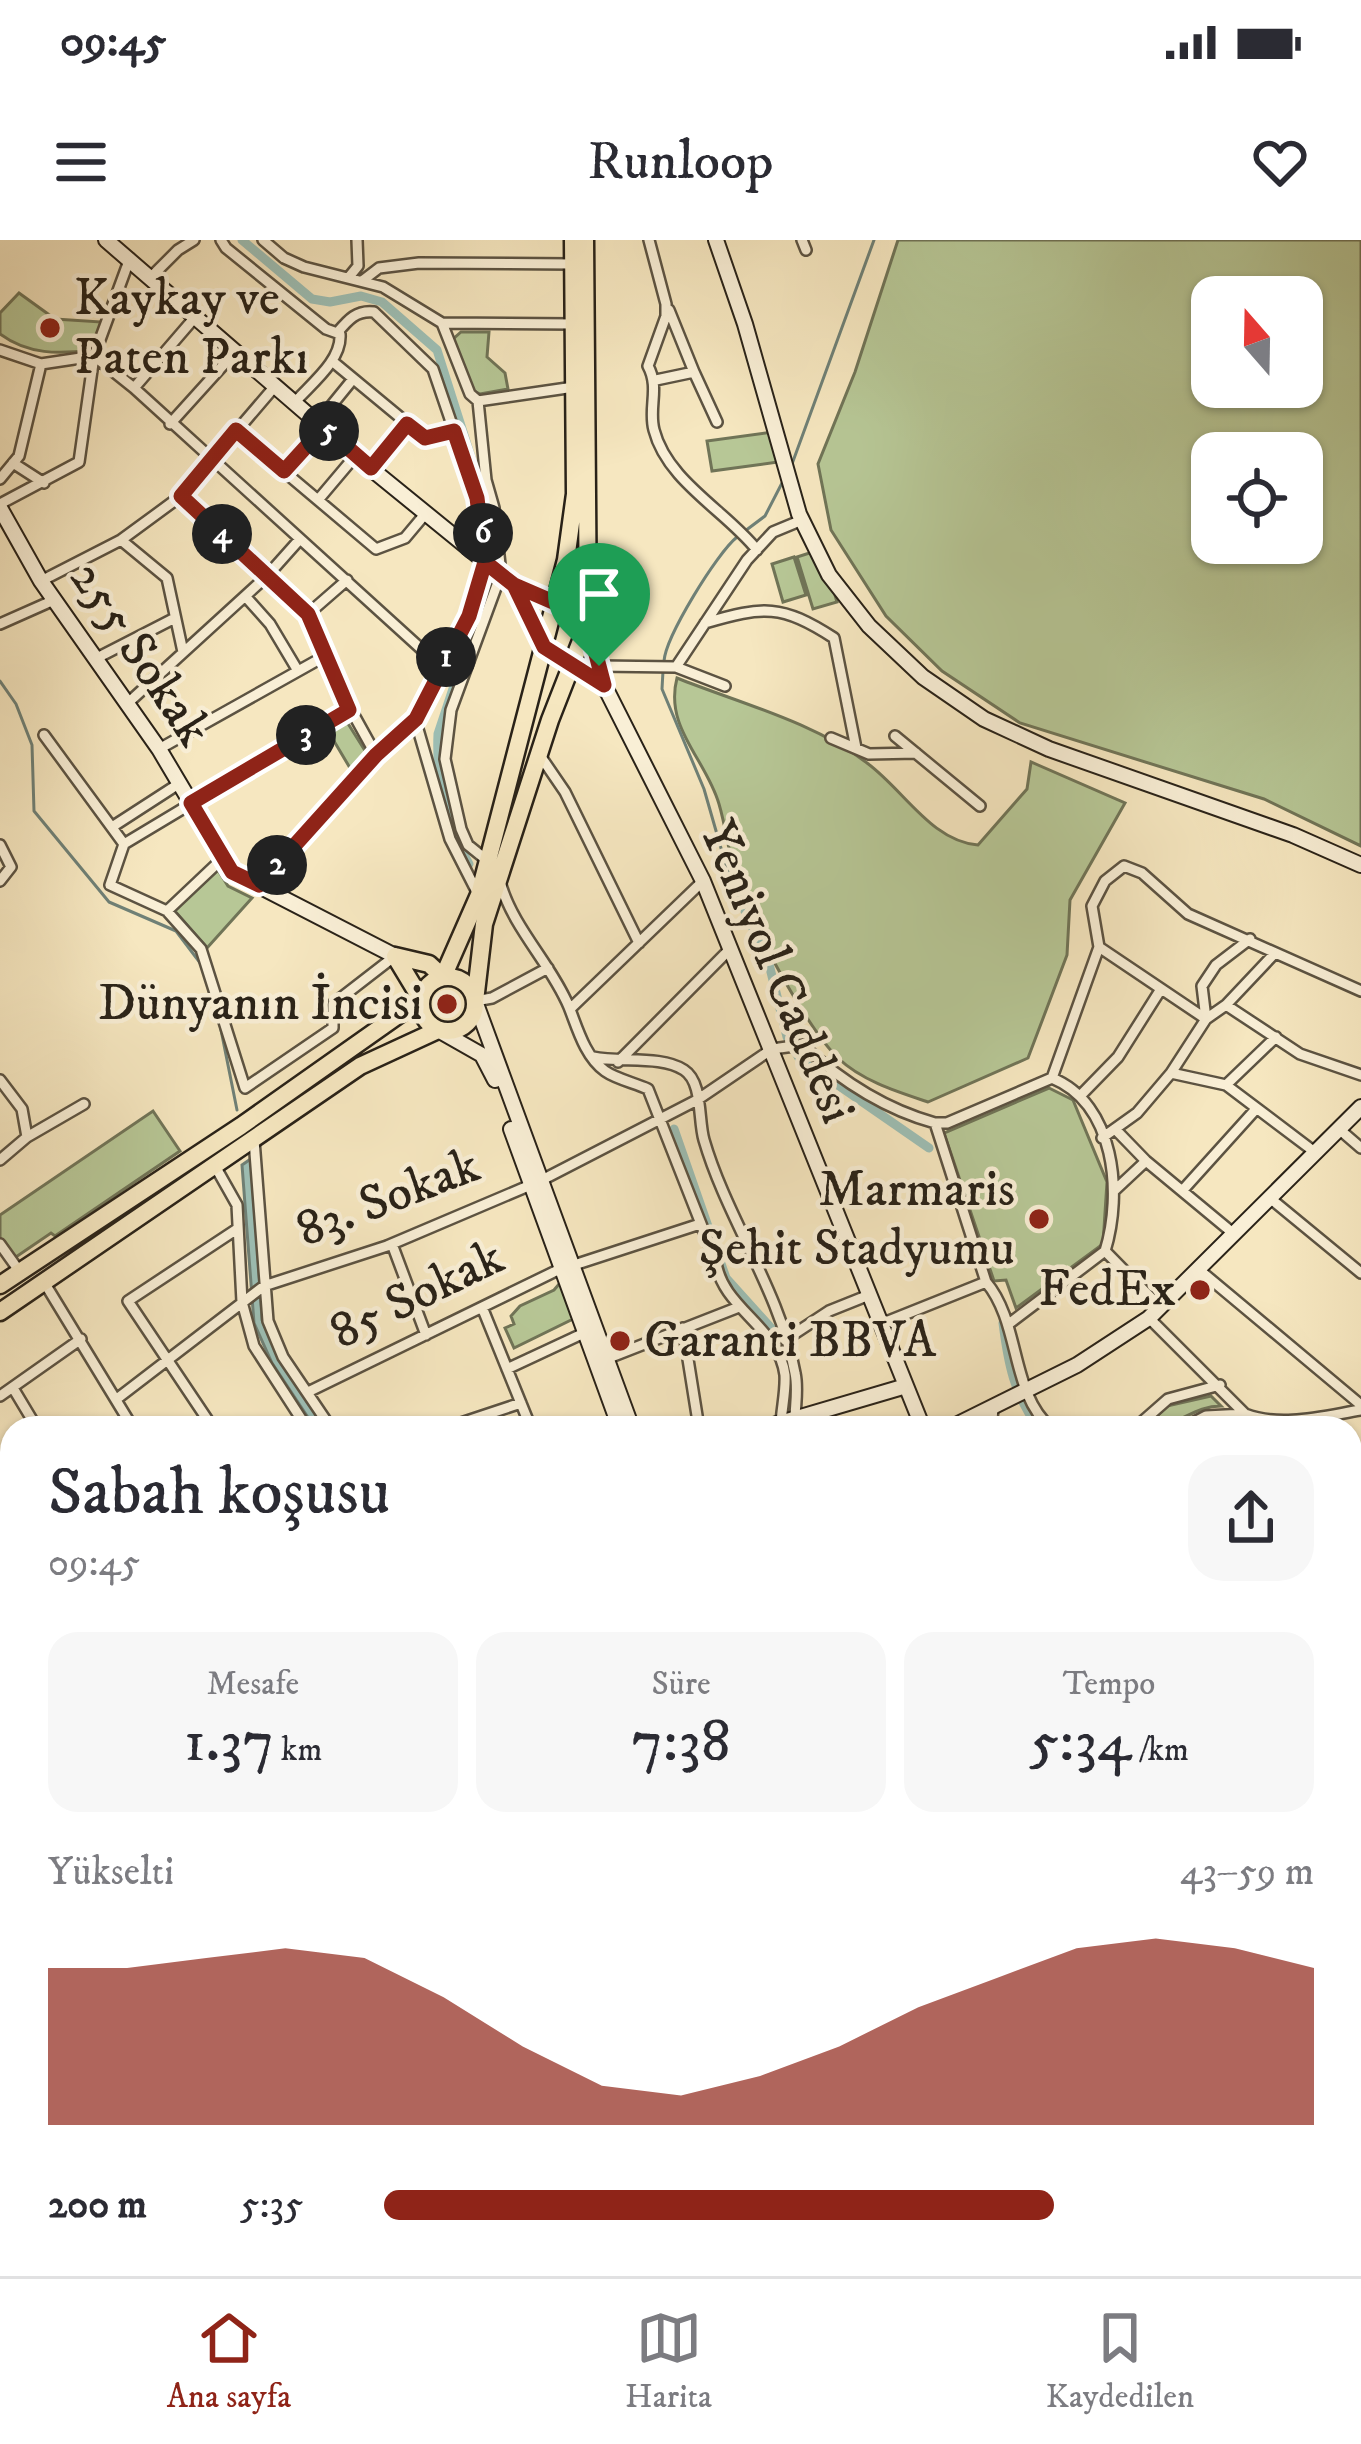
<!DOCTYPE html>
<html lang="tr">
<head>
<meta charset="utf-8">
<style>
	:root { --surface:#fff; --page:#f7f7f7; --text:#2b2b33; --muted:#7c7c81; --line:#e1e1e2; --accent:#8f2418 }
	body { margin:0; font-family:"IM FELL DW Pica",serif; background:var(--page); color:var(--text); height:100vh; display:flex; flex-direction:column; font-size:45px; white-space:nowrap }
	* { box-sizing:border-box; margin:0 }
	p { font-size:39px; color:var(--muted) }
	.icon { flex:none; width:66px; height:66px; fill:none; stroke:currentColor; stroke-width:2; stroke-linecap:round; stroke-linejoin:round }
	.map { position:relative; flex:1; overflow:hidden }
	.details { position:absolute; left:0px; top:1176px; width:1362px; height:861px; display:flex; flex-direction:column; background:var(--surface); border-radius:36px 36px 0 0; box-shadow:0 3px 9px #0004 }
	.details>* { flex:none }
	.needle { width:78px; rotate:340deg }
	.tools { position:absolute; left:1191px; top:36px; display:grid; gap:24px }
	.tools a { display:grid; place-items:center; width:132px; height:132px; border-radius:24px; background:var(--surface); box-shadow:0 3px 9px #0004; font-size:60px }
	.pin { position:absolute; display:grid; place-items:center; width:102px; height:102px; color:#fff; margin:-123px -51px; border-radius:50% 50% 50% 0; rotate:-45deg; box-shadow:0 0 12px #0007 }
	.pin .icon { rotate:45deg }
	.km { position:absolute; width:60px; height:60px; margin:-30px; border-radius:50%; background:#222; color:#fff; font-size:33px; line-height:60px; text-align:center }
	.round { display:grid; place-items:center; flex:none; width:126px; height:126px; border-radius:36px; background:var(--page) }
	.head { display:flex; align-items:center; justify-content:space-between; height:204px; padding:0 48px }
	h1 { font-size:66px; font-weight:600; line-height:90px }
	.figures { display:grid; grid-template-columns:repeat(3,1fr); gap:18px; height:204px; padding:12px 48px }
	.figures div { display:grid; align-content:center; border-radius:30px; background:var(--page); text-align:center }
	.figures b { font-size:60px; font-weight:600 }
	.figures small { font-size:33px; font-weight:400 }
	.figures p { font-size:33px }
	.chart { height:336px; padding:24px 48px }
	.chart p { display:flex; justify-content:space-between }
	.chart svg { width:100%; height:216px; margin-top:12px; fill:var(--accent); opacity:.7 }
	ul { padding:0 48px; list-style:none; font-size:39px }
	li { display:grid; grid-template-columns:192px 144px 1fr; align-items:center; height:90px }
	li i { height:30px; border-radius:15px; background:var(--accent) }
	.status { display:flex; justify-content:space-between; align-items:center; height:84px; padding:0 60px; background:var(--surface); direction:ltr }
	.status svg { height:33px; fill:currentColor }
	header { display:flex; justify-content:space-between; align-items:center; height:156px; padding:0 48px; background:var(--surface); font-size:54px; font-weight:600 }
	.dock { display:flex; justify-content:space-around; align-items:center; height:168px; border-top:3px solid var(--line); background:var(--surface); font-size:33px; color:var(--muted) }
	.dock a { display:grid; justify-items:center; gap:6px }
	.dock .selected { color:var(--accent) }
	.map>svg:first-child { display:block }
</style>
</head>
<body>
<div class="status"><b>09:45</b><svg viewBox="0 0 49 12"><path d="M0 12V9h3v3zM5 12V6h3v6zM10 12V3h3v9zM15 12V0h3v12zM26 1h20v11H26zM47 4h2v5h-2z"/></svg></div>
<header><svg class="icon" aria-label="menu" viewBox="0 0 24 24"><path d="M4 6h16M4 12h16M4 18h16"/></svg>Runloop<svg class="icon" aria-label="heart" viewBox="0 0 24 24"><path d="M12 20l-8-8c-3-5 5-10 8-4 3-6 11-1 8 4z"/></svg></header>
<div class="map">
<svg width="1361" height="2036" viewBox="0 0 1361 2036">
	<rect width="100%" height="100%" fill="#f6e7c0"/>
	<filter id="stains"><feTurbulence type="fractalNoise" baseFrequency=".00167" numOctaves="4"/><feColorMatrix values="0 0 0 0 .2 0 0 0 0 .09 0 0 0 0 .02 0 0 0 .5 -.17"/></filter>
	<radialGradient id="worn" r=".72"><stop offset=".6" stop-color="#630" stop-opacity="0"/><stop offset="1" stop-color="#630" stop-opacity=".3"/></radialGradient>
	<path fill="#b7c796" stroke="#707457" stroke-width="3" fill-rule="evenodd" d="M898 0H1361V606L1264 559 1020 483 942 431 886 376 831 290 818 224 855 132ZM1212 57H1302V147H1212ZM1212 213H1302V303H1212Z
		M19 53 55 79 102 82 92 110C59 114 28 115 0 94V73Z
		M461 92H489L487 117 505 133 508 149 480 154 472 150 452 100Z
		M773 192 778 222 712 231 707 201Z
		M822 309 837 362 813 369 797 317Z
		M794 317 806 355 783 362 772 324Z
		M677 438C739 463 814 482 867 523 904 550 931 601 978 605L1027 549 1031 522 1125 563 1070 660 1067 715 1028 818 928 862C898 852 862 841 838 818 808 789 751 685 738 644 729 618 727 591 719 564 706 519 664 488 677 438Z
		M347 482 369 517 353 533 328 491Z
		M218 630 228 646 252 658 207 708 174 670Z
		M1049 848 1073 860 1107 942 1103 1004 1016 1068 1006 1040 994 1041 944 893Z
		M153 871 180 911 55 996 51 993 13 1019 0 1001V975Z
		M560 1043 573 1079 514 1108 505 1088 514 1084 511 1076 520 1066 554 1050Z
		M1211 1156 1221 1166C1192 1166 1178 1188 1145 1188L1167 1166Z"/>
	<path fill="#9dbfb5" stroke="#6f8076" stroke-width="3" d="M252 918 262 1080 279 1117 326 1188H315L272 1123 254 1083 242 925Z
		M503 2025H1275L1282 2036H494Z"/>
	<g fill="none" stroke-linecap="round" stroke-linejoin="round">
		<path stroke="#6f8076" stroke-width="3" d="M792 224 874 0
			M745 291 765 276 782 243
			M664 421C666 396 717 313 737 297
			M663 431 662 449 704 549 729 636
			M0 441 16 464 32 505 34 571 109 662 176 691 201 724
			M220 785 237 870
			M0 1489 11 1490"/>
		<path stroke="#9dbfb5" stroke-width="9" d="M242 0 312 59 330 62 361 56 382 62 437 110 483 255 491 307
			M469 624C446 585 436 539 438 494L490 337
			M729 636 769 724 787 797 799 818 929 908
			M674 889 726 1038 772 1089 784 1118
			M1003 1083C1008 1123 1014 1155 1039 1188
			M788 1175 789 1146"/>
		<defs>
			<path id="street" d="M221 0 226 8 326 89 340 94C342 120 312 143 295 162
				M263 0 284 18 304 27 383 47 442 83 470 154 478 161
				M649 0 666 64V76L648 126C660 148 648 168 654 190 667 241 726 271 757 310
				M802 0 806 10
				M151 37 178 10 194 0
				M349 37 358 26 357 0
				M362 41 379 28 419 23 573 24
				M669 70 694 132
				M442 83 574 84
				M0 110 41 124 94 116 134 148 440 426
				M332 121 425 198 455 191
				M656 140 694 132 717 182
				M134 148 196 76
				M318 182 353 139
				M170 184 236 111
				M235 190 376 309 405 298 426 273
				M13 223 44 243
				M371 228 407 185
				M284 231 324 187
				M0 239 19 216 41 124
				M181 256 308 374 330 432 376 515
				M318 260 356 215
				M0 264 79 222 94 116 130 18
				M121 300 167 338 183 412
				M41 341 121 300 181 256 276 145
				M245 356 270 384 298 431
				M308 374 347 340
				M705 383C764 366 781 364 834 398L856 508
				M0 384 54 360
				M95 419 173 379
				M599 426 676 427 725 446
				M676 427 747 320 773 292 802 280
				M129 462 267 336 300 299
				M415 479 450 599 478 654
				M44 495 124 604 110 645 167 671 201 709 245 848 333 788V764L395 716
				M895 496 980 566
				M831 498 869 514 916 513
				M159 509 325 416
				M539 514 565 552 639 703
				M112 587 180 543
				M124 604 349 469
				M0 605 11 627 0 641
				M489 622 468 605 461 589 445 519 451 470 501 334 494 268 486 240 478 161 574 147
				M259 645 376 515 415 479 469 376 485 322 477 258 433 129 374 72C356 70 348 80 337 93
				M501 645C514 689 551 724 569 767 577 787 585 817 605 831 616 839 635 843 648 849L716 1022C722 1068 779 1087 785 1135 786 1150 782 1167 781 1183
				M167 671 223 618
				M1099 707 1206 779
				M475 761 492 758 548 728
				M1226 765 1300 814 1361 835
				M570 769 703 641
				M1206 779 1202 746 1216 725 1250 699
				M593 817C620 823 661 815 684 830 703 842 698 880 704 900 727 979 780 1051 795 1133 799 1151 794 1169 795 1188
				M618 822 730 709
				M1171 833 1226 845 1316 913
				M1052 838C1115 864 1123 953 1105 1011L1159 1066
				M0 840 22 869 27 897
				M1226 845 1276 797
				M1081 855 1118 817 1161 749
				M935 883 986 1042C1021 1083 1010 1153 1051 1188
				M1115 889 1146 921 1234 994
				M1339 889 1361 908
				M1102 898 1137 873 1171 833 1206 779 1226 765 1275 713
				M254 900 268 1081 283 1117 331 1188
				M0 920 27 897 84 864
				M215 926 237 965 242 1062 254 1106 307 1188
				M1115 950 1146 921
				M1182 951 1256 869
				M1271 959 1361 1033
				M0 1004 20 1032
				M392 1004 426 1095
				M568 1027 700 984
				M1197 1028 1361 1165
				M44 1042 133 1188
				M484 1072 531 1188
				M1149 1078 1245 1174C1281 1188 1324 1176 1361 1170
				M1010 1083 1105 1011
				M881 1084 986 1042
				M683 1088 699 1188
				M785 1100 829 1071 869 1055
				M606 1119 739 1067
				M507 1129 584 1093
				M13 1148 37 1188
				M308 1152 560 1029
				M0 1156 81 1099
				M118 1158 264 1046 387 1006 540 941 697 860 772 809 802 805C841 841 884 869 935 883H947L1052 838 1099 707 1092 666 1105 641 1124 626 1142 633 1188 674 1361 751
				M213 1188 128 1061 237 989
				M446 1188 521 1163
				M991 1188 993 1169
				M1135 1188 1168 1159 1220 1145
				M1183 1188 1206 1176 1245 1174
				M1350 1210 1361 1216
				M1350 1255 1361 1245
				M0 1284 12 1299
				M1350 1316 1361 1329
				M1350 1385 1361 1373
				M1350 1430 1361 1436
				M0 1458 12 1479
				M1350 1473 1361 1453
				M1350 1501 1361 1507
				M0 1548 12 1544
				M0 1706 12 1714
				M0 1769 12 1749
				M0 1804 12 1812
				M0 1947 12 1924
				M0 1980 12 1985
				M243 2025 259 2036
				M379 2025 388 2036
				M415 2025 422 2036
				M1308 2025 1332 2036
				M173 2036 179 2025
				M455 2036 462 2025"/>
			<path id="secondary" d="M106 0 364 223 514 345 573 367 588 383 604 445 703 641 923 1188
				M716 0 745 84 799 274 829 335 869 386 923 437 984 479 1049 509 1293 595 1361 625
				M0 268 41 341 159 509 232 632 395 716
				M515 346 544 407 604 445
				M475 761 632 1188
				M438 790 482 815 495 840
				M511 889 620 1188
				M763 1188 906 1146
				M950 1188 1077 1125 1149 1078 1361 867
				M0 1390 12 1387
				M53 2036 59 2025
				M432 2036 439 2025"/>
			<path id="highway" d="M395 716 429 724 443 737 479 655 566 320 575 254 573 0
				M421 764a27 27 0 1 1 54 0a27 27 0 1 1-54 0Z
				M475 761 484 684 550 480 588 383 585 0
				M0 1045 241 886 421 759 395 716
				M0 1072 360 826 438 790"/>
		</defs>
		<use href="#street" stroke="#5c5342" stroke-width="14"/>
		<use href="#secondary" stroke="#292218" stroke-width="18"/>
		<use href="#highway" stroke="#292218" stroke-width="21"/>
		<use href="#street" stroke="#f9efd6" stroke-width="9"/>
		<use href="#secondary" stroke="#f9efd6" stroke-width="14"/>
		<use href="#highway" stroke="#f6e7c0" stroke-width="16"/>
	</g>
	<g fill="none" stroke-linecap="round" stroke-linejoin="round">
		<defs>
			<path id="route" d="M599 426 588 383 581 374 514 345 485 322 469 376 416 479 376 515 259 645 232 632 191 563 349 470 308 374 181 256 236 190 284 231 324 187 371 228 407 184 425 198 454 191 477 258 485 322 514 345 544 407 604 445 599 426"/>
		</defs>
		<use href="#route" stroke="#fff" stroke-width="24"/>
		<use href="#route" stroke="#8f2418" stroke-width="15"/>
	</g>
	<g fill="#8f2418" stroke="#f9efd6" stroke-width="4.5">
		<circle cx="50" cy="88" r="12"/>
		<circle cx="447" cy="764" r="12"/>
		<circle cx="1039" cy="979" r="12"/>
		<circle cx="1200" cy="1050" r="12"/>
		<circle cx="620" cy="1101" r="12"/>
	</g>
	<g text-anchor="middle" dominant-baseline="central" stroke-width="9" stroke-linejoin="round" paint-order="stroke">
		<g font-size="51" fill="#292218" stroke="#f9efd6" text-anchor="end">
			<text x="74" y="59" text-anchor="start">Kaykay ve<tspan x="74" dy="59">Paten Parkı</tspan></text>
			<text x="423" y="764">Dünyanın İncisi</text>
			<text x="1015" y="950">Marmaris<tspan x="1015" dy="59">Şehit Stadyumu</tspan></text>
			<text x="1176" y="1050">FedEx</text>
			<text x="644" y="1101" text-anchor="start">Garanti BBVA</text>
		</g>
		<g font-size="51" fill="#292218" stroke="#f9efd6">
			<text transform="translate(140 414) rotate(56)">255 Sokak</text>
			<text transform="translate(777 732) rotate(67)">Yeniyol Caddesi</text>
			<text transform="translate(388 958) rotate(-21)">83. Sokak</text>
			<text transform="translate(417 1055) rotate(-26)">85 Sokak</text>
		</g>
	</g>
	<rect width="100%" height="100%" filter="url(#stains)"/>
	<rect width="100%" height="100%" fill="url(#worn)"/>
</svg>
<div class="tools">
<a><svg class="needle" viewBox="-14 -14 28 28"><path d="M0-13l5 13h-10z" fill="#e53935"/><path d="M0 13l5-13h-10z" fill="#7c7c81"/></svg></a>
<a><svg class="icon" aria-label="locate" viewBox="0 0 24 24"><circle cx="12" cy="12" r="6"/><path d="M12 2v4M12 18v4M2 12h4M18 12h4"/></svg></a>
</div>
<div class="pin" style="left:599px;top:426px;background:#1e9e55"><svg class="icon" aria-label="arrive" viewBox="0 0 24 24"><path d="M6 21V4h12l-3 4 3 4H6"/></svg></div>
<b class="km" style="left:446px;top:417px">1</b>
<b class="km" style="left:277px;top:625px">2</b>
<b class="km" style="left:306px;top:495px">3</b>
<b class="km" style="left:222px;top:294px">4</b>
<b class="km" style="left:329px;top:191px">5</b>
<b class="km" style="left:483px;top:293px">6</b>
<section class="details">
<div class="head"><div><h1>Sabah koşusu</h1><p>09:45</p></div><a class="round"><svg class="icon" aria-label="share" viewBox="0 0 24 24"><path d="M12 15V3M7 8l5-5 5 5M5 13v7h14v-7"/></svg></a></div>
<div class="figures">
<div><p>Mesafe</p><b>1.37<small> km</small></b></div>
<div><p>Süre</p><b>7:38</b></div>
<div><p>Tempo</p><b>5:34<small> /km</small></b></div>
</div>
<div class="chart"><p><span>Yükselti</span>43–59 m</p>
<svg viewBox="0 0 160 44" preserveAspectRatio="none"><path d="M0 44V12L10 12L20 10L30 8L40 10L50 18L60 28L70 36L80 38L90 34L100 28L110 20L120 14L130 8L140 6L150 8L160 12V44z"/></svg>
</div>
<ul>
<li><b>200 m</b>5:35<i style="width:72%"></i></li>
</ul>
</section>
</div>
<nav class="dock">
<a class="selected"><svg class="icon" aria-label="home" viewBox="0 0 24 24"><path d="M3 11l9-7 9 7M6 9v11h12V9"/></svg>Ana sayfa</a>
<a><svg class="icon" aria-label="map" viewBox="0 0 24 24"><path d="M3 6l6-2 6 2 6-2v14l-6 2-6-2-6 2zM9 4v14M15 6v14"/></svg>Harita</a>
<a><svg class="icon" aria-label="saved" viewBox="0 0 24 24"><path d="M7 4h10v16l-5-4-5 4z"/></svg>Kaydedilen</a>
</nav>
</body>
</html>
